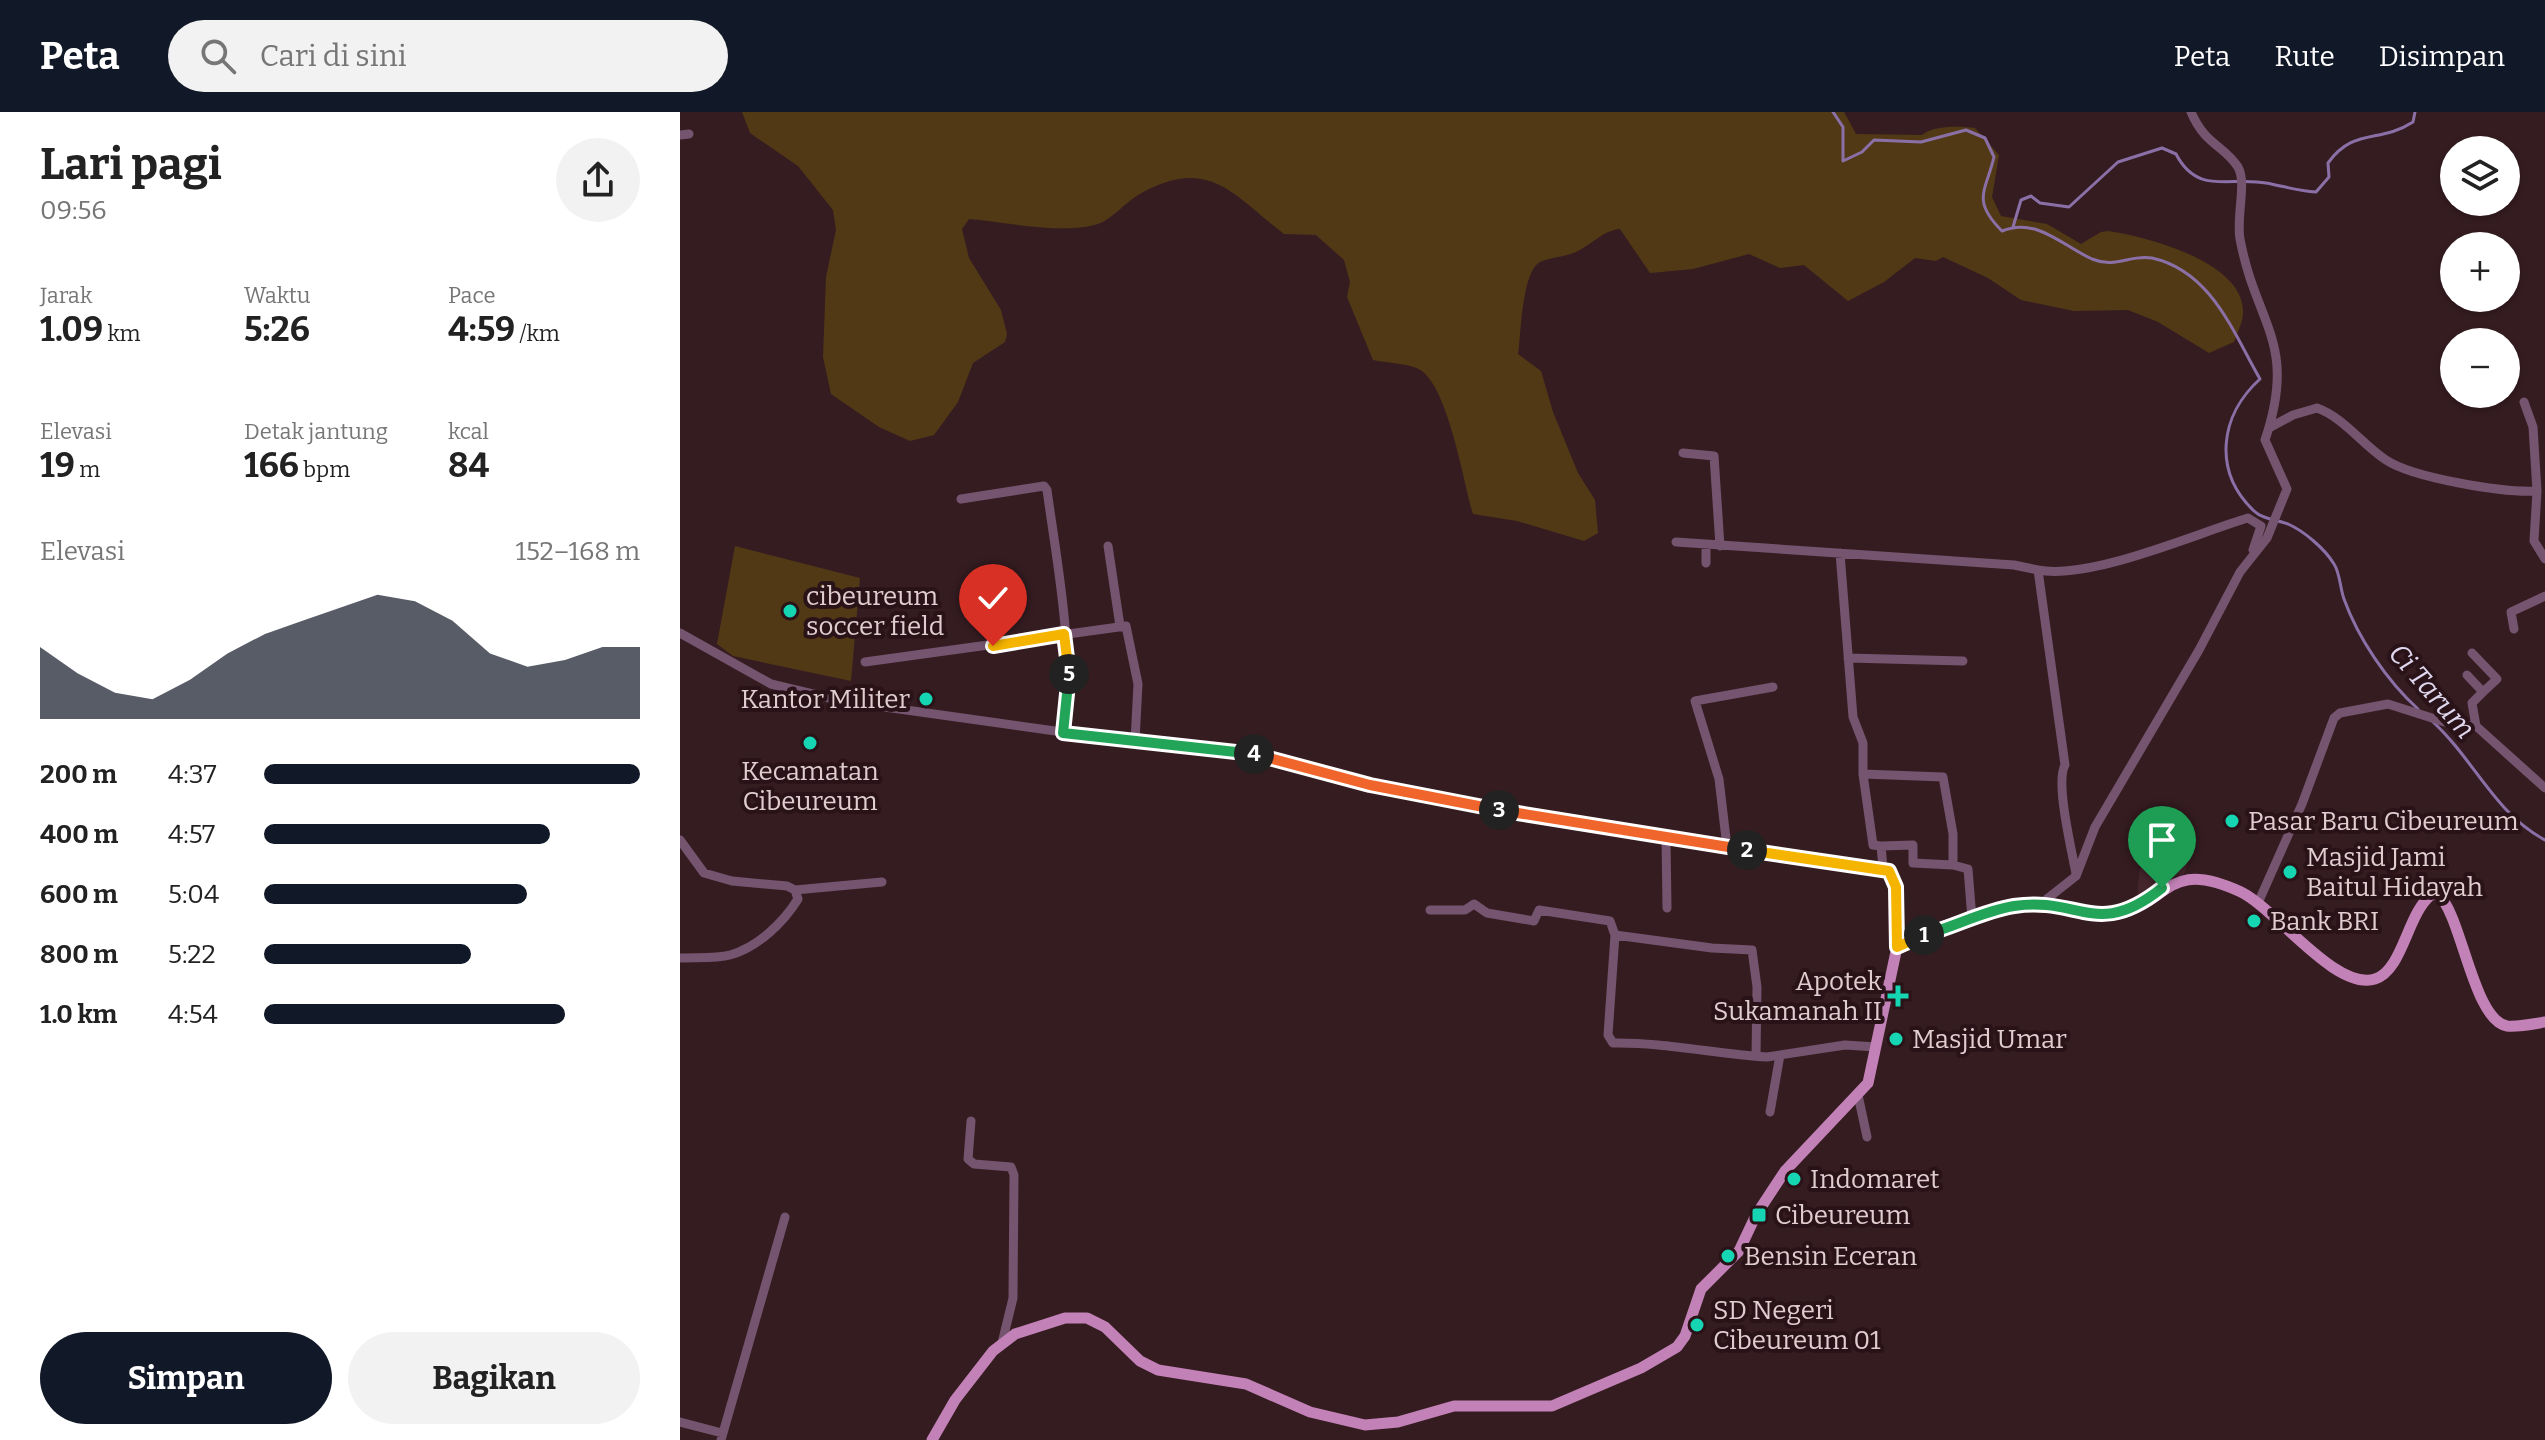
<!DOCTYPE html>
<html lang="id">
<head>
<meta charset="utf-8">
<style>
	:root { --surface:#fff; --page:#f2f2f2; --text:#222; --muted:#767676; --accent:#111827 }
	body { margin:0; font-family:Bitter,serif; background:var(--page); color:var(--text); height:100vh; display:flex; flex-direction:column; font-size:30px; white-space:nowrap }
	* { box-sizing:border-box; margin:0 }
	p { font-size:26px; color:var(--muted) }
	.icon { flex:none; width:44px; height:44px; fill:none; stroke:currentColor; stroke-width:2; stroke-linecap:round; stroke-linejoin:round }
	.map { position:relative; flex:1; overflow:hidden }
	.drawer { display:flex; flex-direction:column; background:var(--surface); width:680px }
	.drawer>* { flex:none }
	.controls { position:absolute; left:1760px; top:24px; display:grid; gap:16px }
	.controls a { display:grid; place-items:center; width:80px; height:80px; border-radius:50%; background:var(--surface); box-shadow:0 2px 6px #0004; font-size:40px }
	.pin { position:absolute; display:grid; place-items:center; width:68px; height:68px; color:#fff; margin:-82px -34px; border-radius:50% 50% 50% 0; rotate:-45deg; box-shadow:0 0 8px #0007 }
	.pin .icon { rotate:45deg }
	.km { position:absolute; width:40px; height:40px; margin:-20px; border-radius:50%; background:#222; color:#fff; font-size:22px; line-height:40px; text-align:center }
	.round { display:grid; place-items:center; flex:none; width:84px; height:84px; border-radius:42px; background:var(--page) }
	.headline { display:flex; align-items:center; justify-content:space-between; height:136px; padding:0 40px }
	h1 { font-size:44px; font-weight:700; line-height:60px }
	.figures { display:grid; grid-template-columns:repeat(3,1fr); gap:12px; height:136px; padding:8px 40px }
	.figures div { display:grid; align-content:center }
	.figures b { font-size:34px; font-weight:700 }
	.figures small { font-size:22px; font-weight:400 }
	.figures p { font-size:22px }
	.chart { height:224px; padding:16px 40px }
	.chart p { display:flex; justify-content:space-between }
	.chart svg { width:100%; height:144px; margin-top:8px; fill:var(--accent); opacity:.7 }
	.button { display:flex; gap:16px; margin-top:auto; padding:16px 40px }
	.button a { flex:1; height:92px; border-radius:48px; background:var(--accent); color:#fff; font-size:32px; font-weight:700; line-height:92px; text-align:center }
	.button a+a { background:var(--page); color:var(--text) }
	ul { padding:0 40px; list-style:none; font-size:26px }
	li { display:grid; grid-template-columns:128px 96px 1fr; align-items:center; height:60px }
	li i { height:20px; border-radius:10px; background:var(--accent) }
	header { display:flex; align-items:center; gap:48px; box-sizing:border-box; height:112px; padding:0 40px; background:var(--accent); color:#fff }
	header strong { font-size:38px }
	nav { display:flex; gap:44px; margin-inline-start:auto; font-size:28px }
	.search { width:560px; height:72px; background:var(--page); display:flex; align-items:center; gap:20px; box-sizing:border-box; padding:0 28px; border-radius:44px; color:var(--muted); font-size:30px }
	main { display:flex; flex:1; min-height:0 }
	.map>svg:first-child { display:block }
</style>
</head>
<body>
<header>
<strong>Peta</strong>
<div class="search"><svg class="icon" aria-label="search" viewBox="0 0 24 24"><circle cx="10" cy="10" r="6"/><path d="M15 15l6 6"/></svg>Cari di sini</div>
<nav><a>Peta</a><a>Rute</a><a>Disimpan</a></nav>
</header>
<main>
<section class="drawer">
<div class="headline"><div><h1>Lari pagi</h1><p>09:56</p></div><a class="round"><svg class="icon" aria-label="share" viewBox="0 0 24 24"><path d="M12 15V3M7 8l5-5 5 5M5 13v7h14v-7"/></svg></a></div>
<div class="figures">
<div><p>Jarak</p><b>1.09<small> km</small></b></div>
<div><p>Waktu</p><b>5:26</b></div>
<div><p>Pace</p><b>4:59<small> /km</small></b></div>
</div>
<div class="figures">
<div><p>Elevasi</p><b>19<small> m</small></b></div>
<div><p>Detak jantung</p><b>166<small> bpm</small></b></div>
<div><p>kcal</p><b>84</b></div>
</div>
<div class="chart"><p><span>Elevasi</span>152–168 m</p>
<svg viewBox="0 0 160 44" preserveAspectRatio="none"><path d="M0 44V22L10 30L20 36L30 38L40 32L50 24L60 18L70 14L80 10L90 6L100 8L110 14L120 24L130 28L140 26L150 22L160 22V44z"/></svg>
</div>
<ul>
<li><b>200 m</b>4:37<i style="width:100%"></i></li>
<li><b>400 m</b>4:57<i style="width:76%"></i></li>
<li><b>600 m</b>5:04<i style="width:70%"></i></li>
<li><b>800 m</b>5:22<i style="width:55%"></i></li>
<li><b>1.0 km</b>4:54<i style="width:80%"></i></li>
</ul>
<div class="button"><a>Simpan</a><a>Bagikan</a></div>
</section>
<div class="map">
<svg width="1865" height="1328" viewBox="0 0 1865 1328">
	<rect width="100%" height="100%" fill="#351c21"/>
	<path fill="#44252c" d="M1471 731 1510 743 1504 762 1489 766 1457 789 1459 761Z"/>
	<path fill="#523915" d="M62 0H1164L1176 22 1242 23C1254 13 1280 14 1295 16L1319 43 1312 85 1321 104 1367 112 1401 132 1421 120 1429 119C1467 125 1565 150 1563 201 1563 210 1557 221 1554 230L1529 241 1478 210 1448 198 1394 199 1341 188 1308 166 1263 145 1256 149 1235 146 1204 170 1168 189 1124 153 1100 156 1069 142 1013 157 970 161 940 117C924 118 911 133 896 140 885 145 871 145 860 150 843 159 841 216 839 234L838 242 861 259 873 300 898 361 915 388 918 421 904 429 837 409 793 402C783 368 769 280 742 259 731 251 706 251 693 248L667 185 670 170 664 148 636 123 604 122C553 83 529 42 458 83 445 91 432 107 418 112 384 123 326 110 289 107L282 117 289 146 321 198 327 222 325 230 293 251 278 290 254 323 230 329 199 315 151 282 143 245 146 165 156 118 153 98 118 54 70 21Z
		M55 434 180 466 171 569 53 544 37 532Z"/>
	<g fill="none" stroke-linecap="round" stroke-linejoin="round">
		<path stroke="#8b70a8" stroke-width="3" d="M1153 0 1163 15V49L1182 40 1194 28 1241 30 1286 18 1305 26 1314 45C1306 79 1291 88 1322 119 1357 105 1381 133 1412 147 1436 157 1450 142 1472 146 1531 159 1553 220 1580 267 1540 303 1532 359 1574 399 1582 407 1597 408 1608 412 1624 419 1645 437 1654 452 1660 461 1660 476 1664 487 1678 526 1707 569 1738 597
			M1333 115 1341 88 1351 84 1360 91 1389 95 1438 50 1482 36 1496 42C1518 84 1550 64 1586 71 1603 74 1618 79 1636 80L1649 65 1648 51C1674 15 1699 32 1733 10L1735 0
			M1753 610C1793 646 1815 702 1865 728"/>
		<path stroke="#74546e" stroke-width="9" d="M0 23 9 22
			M1844 290 1853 315 1857 379
			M1589 316 1613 303 1637 296C1663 305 1683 333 1706 348 1733 366 1824 381 1857 379L1854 429 1865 447
			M1003 341 1034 344 1040 434
			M281 387 364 374 367 378C378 458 395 540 383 621
			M996 430 1334 453 1358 458
			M428 434 440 514
			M1026 434V451
			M1160 441 1173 605 1183 631V662L1193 733 1201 734 1203 756
			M1834 517 1831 500 1865 484
			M0 521 91 572 162 589 425 626 552 638 690 673 808 696 995 729 1203 756C1226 767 1217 814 1217 835
			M1792 541 1817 567 1803 580
			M1168 546 1283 549
			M185 550 446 514 458 572 455 629
			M1787 563 1803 580 1792 591 1796 614
			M1183 662 1263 665 1273 722V753L1233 751V733L1201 734
			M986 726 987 796
			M0 728 24 761 52 769 107 774 115 778 118 787C103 811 78 835 50 843 35 847 16 845 0 846
			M1047 735 1039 667 1015 589 1093 575
			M1273 753 1288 757 1292 807
			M1396 762C1392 739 1375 670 1385 653L1358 458C1411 468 1514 422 1568 406L1581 414 1573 438
			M115 778 202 770
			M1578 791 1622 692 1654 606 1660 601 1708 592 1774 613 1796 614 1865 676
			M1358 794 1396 764 1415 715 1519 538 1560 460 1587 426 1607 377 1585 328C1618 230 1576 213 1560 127 1556 105 1567 71 1558 55 1544 33 1525 33 1511 0
			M750 798H785L794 792 807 801 854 809 859 798 930 809 935 823
			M1076 944 1077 875 1072 838 1032 836 935 823 928 923 933 931C984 930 1035 942 1087 945L1165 933 1196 935
			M1178 983 1187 1025
			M1090 1000 1100 943
			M291 1009 288 1047 294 1052 331 1055 334 1063 333 1186 322 1231
			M0 1310 42 1321
			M41 1328 105 1105"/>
		<path stroke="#c382b7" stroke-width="11" d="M252 1328 275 1288 313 1239 335 1222 385 1206H407L425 1215 460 1249 478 1258 566 1272 630 1300 685 1313 718 1310 774 1294H872L961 1256 997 1235 1005 1224 1021 1177 1059 1139 1076 1103 1105 1059 1188 971 1217 835C1243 817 1329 792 1361 794 1385 796 1409 805 1433 802 1490 795 1483 744 1561 780 1596 797 1655 879 1695 867 1723 858 1727 802 1751 783L1758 782C1782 803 1793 908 1827 914 1839 915 1853 912 1865 910"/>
	</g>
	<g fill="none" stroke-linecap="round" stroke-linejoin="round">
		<defs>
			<path id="split-1" d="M1244 823C1274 815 1303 799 1334 794 1399 784 1417 828 1482 776"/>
			<path id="split-2" d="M1067 738 1209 759 1216 775 1217 835 1244 823"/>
			<path id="split-3" d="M819 698 1067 738"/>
			<path id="split-4" d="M574 642 690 673 819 698"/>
			<path id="split-5" d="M389 562 383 621 574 642"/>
			<path id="split-6" d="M313 534 384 522 389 562"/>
		</defs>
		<use href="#split-1" stroke="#fff" stroke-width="16"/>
		<use href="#split-2" stroke="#fff" stroke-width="16"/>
		<use href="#split-3" stroke="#fff" stroke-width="16"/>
		<use href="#split-4" stroke="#fff" stroke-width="16"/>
		<use href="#split-5" stroke="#fff" stroke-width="16"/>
		<use href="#split-6" stroke="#fff" stroke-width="16"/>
		<use href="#split-1" stroke="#22a559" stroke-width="10"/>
		<use href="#split-2" stroke="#f5b400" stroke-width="10"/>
		<use href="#split-3" stroke="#f0652b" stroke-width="10"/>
		<use href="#split-4" stroke="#f0652b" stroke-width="10"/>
		<use href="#split-5" stroke="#22a559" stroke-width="10"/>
		<use href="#split-6" stroke="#f5b400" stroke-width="10"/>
	</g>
	<g fill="#15d5b3" stroke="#2a1318" stroke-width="3">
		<circle cx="110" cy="499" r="8"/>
		<circle cx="246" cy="587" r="8"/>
		<circle cx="130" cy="631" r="8"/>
		<circle cx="1552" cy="709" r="8"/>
		<circle cx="1610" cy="760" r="8"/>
		<circle cx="1574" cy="809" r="8"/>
		<path d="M1214 872h8v8h8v8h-8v8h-8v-8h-8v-8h8z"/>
		<circle cx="1216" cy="927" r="8"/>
		<circle cx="1114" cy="1067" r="8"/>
		<rect x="1071" y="1095" width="16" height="16" rx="4"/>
		<circle cx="1048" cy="1144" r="8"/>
		<circle cx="1017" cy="1213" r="8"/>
	</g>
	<g text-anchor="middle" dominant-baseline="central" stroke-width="8" stroke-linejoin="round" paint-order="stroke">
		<g font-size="26" fill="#dfcdd0" stroke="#2a1318" text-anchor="start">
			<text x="126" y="484">cibeureum<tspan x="126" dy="30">soccer field</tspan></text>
			<text x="230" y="587" text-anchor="end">Kantor Militer</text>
			<text x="130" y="659" text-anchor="middle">Kecamatan<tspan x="130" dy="30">Cibeureum</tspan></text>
			<text x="1568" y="709">Pasar Baru Cibeureum</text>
			<text x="1626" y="745">Masjid Jami<tspan x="1626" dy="30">Baitul Hidayah</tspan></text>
			<text x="1590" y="809">Bank BRI</text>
			<text x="1202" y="869" text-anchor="end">Apotek<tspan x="1202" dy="30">Sukamanah II</tspan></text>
			<text x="1232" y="927">Masjid Umar</text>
			<text x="1130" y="1067">Indomaret</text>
			<text x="1095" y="1103">Cibeureum</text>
			<text x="1064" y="1144">Bensin Eceran</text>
			<text x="1033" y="1198">SD Negeri<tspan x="1033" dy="30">Cibeureum 01</tspan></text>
		</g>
		<g font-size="28" font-style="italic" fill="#ded7ee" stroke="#2a1318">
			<text transform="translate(1752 579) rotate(49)">Ci Tarum</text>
		</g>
	</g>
</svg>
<div class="controls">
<a><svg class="icon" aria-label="layers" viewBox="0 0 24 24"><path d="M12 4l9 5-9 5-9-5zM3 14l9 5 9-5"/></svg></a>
<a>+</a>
<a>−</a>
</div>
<div class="pin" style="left:1482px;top:776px;background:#1e9e55"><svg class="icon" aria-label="arrive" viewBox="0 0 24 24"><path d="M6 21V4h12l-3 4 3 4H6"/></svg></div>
<div class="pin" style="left:313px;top:534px;background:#d93025"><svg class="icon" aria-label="check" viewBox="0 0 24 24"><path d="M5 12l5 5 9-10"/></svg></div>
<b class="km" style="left:1244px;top:823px">1</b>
<b class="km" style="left:1067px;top:738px">2</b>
<b class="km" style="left:819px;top:698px">3</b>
<b class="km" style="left:574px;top:642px">4</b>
<b class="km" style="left:389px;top:562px">5</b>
</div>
</main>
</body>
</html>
